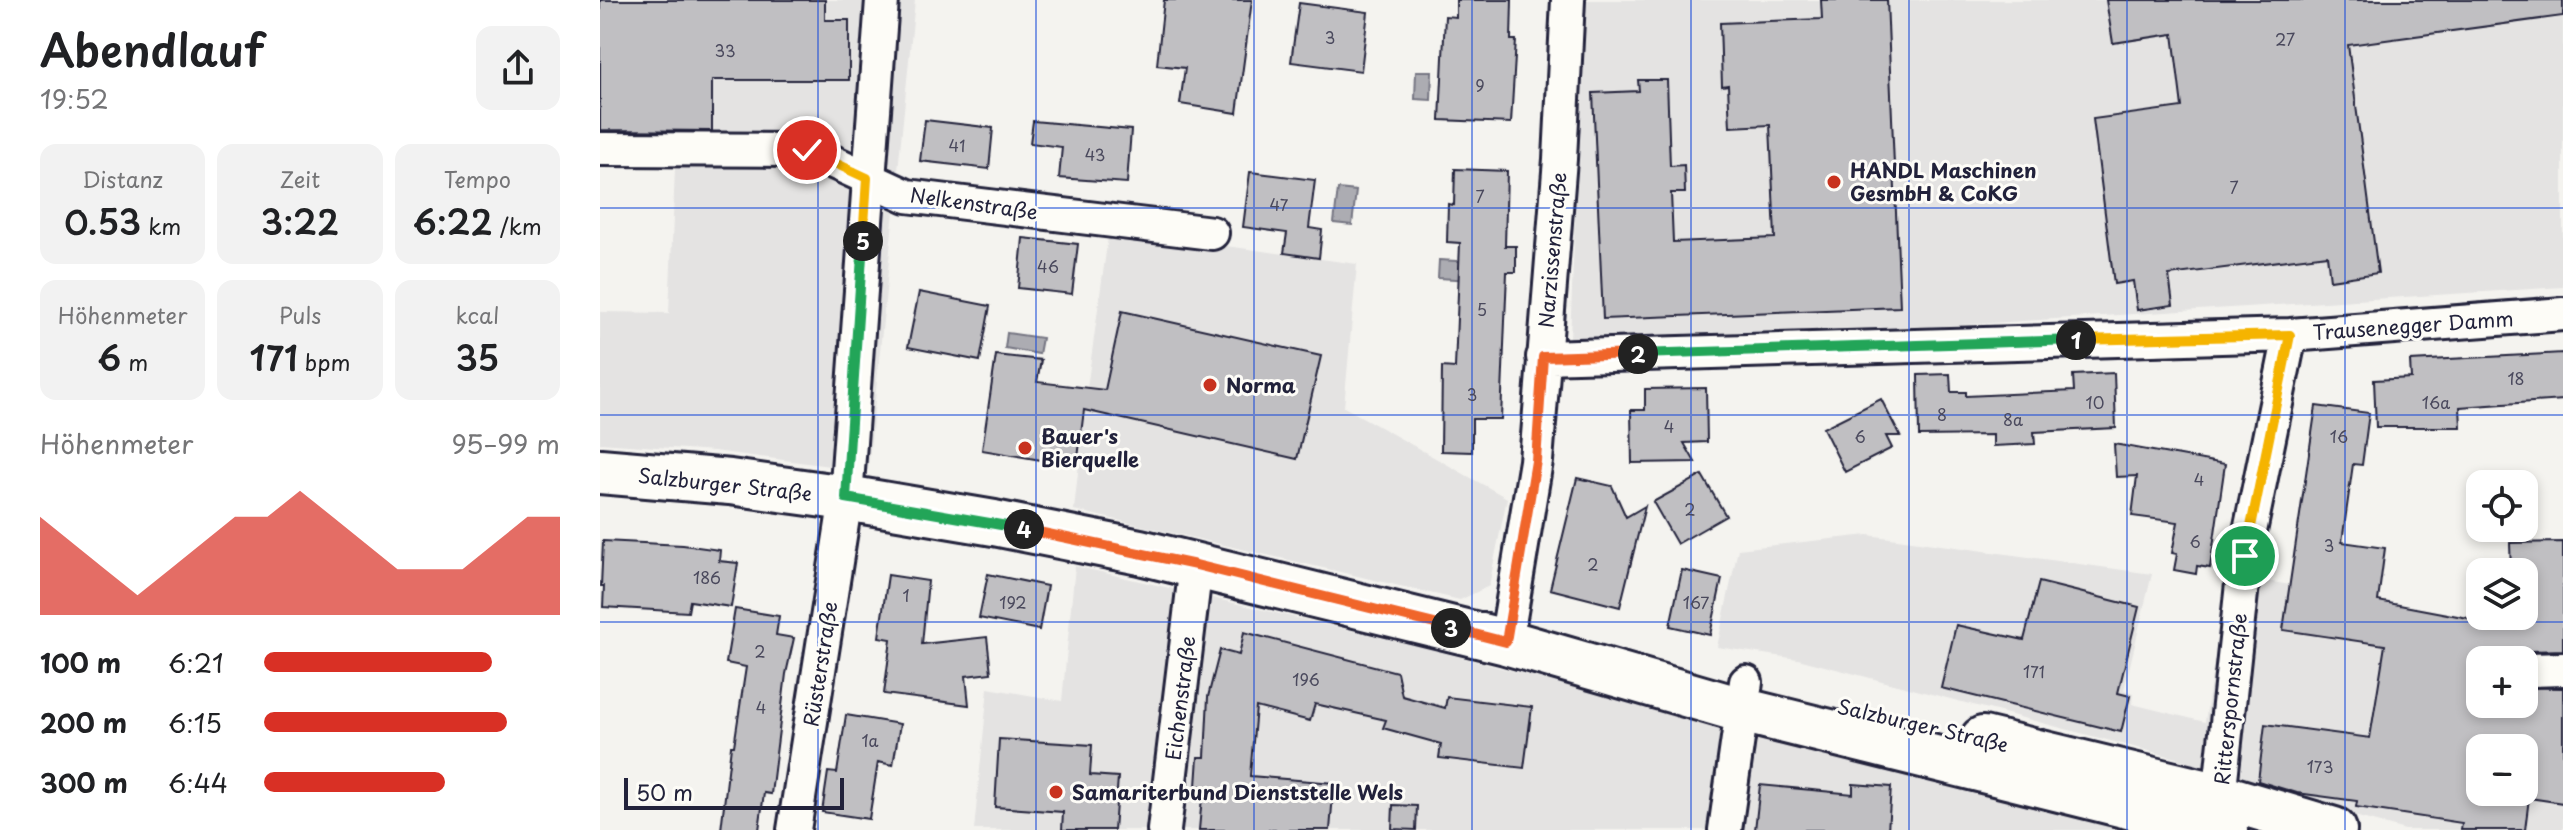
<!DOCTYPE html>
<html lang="de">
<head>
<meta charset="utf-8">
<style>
	:root { --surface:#fff; --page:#f2f2f2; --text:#202124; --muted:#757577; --accent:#d93025 }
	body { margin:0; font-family:"Playpen Sans",sans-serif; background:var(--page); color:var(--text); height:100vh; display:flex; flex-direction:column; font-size:30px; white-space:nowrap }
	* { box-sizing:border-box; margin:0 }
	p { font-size:26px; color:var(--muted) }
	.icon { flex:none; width:44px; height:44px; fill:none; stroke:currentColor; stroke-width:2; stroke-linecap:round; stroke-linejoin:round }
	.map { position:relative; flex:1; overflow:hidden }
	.sheet { display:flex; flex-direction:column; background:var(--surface); width:600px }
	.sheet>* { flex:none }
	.fabs { position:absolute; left:1866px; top:470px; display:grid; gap:16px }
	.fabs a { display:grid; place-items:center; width:72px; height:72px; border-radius:16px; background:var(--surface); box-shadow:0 4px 12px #0003; font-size:40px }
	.scale { position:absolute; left:24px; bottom:20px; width:220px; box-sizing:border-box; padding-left:8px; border:4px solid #22223b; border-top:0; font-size:22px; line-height:28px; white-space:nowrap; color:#22223b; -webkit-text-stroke:6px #fdfcf7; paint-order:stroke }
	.pin { position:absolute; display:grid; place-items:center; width:68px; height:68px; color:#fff; margin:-34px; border:4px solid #fff; border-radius:50%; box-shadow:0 2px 8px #0007 }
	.km { position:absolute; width:40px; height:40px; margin:-20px; border-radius:50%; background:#222; color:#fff; font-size:22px; line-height:40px; text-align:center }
	.round { display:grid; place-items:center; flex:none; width:84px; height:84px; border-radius:16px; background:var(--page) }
	.overview { display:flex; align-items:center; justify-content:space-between; height:136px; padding:0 40px }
	h1 { font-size:44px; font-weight:600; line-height:60px }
	.stats { display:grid; grid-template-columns:repeat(3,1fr); gap:12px; height:136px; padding:8px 40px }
	.stats div { display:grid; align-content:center; border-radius:16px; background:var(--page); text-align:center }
	.stats b { font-size:34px; font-weight:600 }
	.stats small { font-size:22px; font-weight:400 }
	.stats p { font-size:22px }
	.chart { height:224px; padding:16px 40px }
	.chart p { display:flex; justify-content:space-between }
	.chart svg { width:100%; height:144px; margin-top:8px; fill:var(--accent); opacity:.7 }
	ul { padding:0 40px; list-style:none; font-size:26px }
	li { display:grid; grid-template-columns:128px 96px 1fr; align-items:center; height:60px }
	li i { height:20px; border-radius:10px; background:var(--accent) }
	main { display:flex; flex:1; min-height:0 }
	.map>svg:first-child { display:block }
</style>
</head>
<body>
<main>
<section class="sheet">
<div class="overview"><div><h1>Abendlauf</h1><p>19:52</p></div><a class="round"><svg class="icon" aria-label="share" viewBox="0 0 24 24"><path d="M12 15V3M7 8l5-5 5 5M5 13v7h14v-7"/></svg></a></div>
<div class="stats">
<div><p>Distanz</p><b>0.53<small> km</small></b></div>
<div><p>Zeit</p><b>3:22</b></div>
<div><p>Tempo</p><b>6:22<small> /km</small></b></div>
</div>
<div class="stats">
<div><p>Höhenmeter</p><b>6<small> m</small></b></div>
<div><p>Puls</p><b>171<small> bpm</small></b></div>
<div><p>kcal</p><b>35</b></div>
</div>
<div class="chart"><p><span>Höhenmeter</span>95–99 m</p>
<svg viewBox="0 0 160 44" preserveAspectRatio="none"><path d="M0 44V14L10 22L20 30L30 38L40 30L50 22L60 14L70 14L80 6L90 14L100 22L110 30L120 30L130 30L140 22L150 14L160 14V44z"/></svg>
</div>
<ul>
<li><b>100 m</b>6:21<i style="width:77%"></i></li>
<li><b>200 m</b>6:15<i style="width:82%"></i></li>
<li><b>300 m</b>6:44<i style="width:61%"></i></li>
</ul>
</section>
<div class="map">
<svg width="1963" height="830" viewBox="0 0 1963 830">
	<rect width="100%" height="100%" fill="#f4f3ef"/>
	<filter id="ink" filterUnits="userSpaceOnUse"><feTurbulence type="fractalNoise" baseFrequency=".0125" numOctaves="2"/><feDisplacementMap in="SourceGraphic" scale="16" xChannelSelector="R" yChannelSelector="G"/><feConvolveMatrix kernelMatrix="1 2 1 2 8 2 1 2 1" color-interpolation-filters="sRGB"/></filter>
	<g filter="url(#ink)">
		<path fill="#e4e3e2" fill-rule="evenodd" d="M0 0H315L268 471 114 451 0 443V312L69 313 75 169 0 160Z
			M987 0H1963V287L1313 328 970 340 981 60Z
			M509 230 757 264 744 407 907 498 889 586 860 600 474 510 487 388Z
			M1268 535 1552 574 1524 690 1533 693 1532 704 1605 722 1627 574 1912 624V658L1963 665V830H1805L1654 788 1576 758 1198 659 1117 647 1138 549ZM1880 660H1924V704H1880ZM1880 748H1924V792H1880Z
			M475 566 822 647 1339 784 1524 830H374L388 688 462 701Z"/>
		<path fill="#acacb2" stroke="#757582" stroke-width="2" d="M816 71H832L831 100 815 99Z
			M738 189 756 191 752 225 734 223Z
			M839 260 874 262 873 280 838 278Z
			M407 333 442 338 439 354 405 348Z"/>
		<path fill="#c0bfc2" stroke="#22223b" stroke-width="2" fill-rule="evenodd" d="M0 0H225V20H249V80H112V131L0 130Z
			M564 0H652L637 113 580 104 585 68 557 65Z
			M856 0H912L911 40H916L911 123 840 120 845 16 856 17Z
			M1221 0H1287L1300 307 1003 319 993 93 1039 91 1038 80H1067L1070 166 1084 165 1085 193H1071L1073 242 1175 238 1170 125 1130 127 1128 85 1122 86 1120 23 1222 19Z
			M1506 0H1963V16L1748 45 1778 273 1730 280 1727 255 1569 275 1573 305 1537 310 1533 281 1514 284 1493 119 1582 107 1573 34 1513 43Z
			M699 3 768 12 761 71 691 62Z
			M325 120 393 128 389 169 320 161Z
			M433 121 531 130 527 183 459 178 462 147 430 143Z
			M855 169 907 171 905 246H916V272H907L901 419H872V452L841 451 842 367 855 368 860 243 847 242 848 204 854 205Z
			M650 172 715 180 709 228 722 230 719 258 684 253 687 233 643 227Z
			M423 238 478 244 472 294 418 288Z
			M319 292 390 306 380 361 308 347Z
			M522 311 721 356 697 459 484 410 477 466 382 450 396 355 441 360 437 382 505 390Z
			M1963 353V400L1860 407 1861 427H1776L1774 380 1811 378 1810 361Z
			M1514 373 1516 428 1434 432 1435 444 1393 446V435L1319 436 1318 375 1350 374 1351 392H1366V396L1474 391 1473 375Z
			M1106 388 1107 442 1084 443 1095 462 1032 463 1031 410H1045V389Z
			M1281 399 1300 436H1286L1292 448 1245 472 1223 428Z
			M1716 406 1769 413 1762 465 1753 464 1742 542 1785 548 1778 601 1921 628V616H1924V572H1911L1910 543 1963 542V650L1930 651 1922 654 1915 660H1880V704H1924V687L1963 688V803L1929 798 1925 830H1861L1862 823 1756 807 1757 801 1697 793 1658 781 1665 724 1770 738 1785 645 1683 630ZM1880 748H1924V792H1880Z
			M1514 444 1625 464 1610 568 1597 566 1596 574 1574 570 1577 554 1572 553 1578 522 1532 516 1537 476 1516 477Z
			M1102 475 1126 516 1077 544 1053 502Z
			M977 478 1012 486 1026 517 1045 506 1020 607 950 589Z
			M3 541 83 545 120 550 119 561 138 563 131 607 90 601 88 612 3 607 4 586H1Z
			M1082 570 1122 579 1110 635 1070 626Z
			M388 574 447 586 439 630 379 618Z
			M288 575 328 581 322 644 387 637 391 673 366 676 369 705 284 694 291 639 279 637Z
			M1439 582 1539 607 1518 693 1530 696 1521 732 1341 688 1356 625 1424 640Z
			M135 609 179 616 176 635 194 638 186 674 171 794 164 793 159 830H121L131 746H134L146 667 126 663Z
			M644 632 797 672 802 696 845 708 847 697 932 707 924 768 839 758 841 744 783 728 786 720 715 704 710 721 656 707 650 776 734 783 730 830H599L603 786H596L598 757H605L608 697 620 650 639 655Z
			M246 715 300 724 293 765 278 762 269 819 222 812 228 772 237 773Z
			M399 739 492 745 490 775 518 777 514 830H462L463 812 395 807Z
			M1253 784 1291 787 1288 830H1155L1160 785 1253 794Z
			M793 805 817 806 816 830 792 829Z"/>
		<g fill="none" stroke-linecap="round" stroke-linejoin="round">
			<defs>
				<path id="minor" d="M0 149 207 150 307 196 612 233
					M943 357 1690 335 1963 314
					M906 642 936 461 960 159 968 0
					M1931 670 1963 669
					M1617 816 1645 556 1690 335
					M194 830 246 498 282 0
					M564 830 596 565
					M1125 830 1146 682"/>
				<path id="primary" d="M0 471 130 482 246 498 394 523 540 552 906 642 1141 710 1625 830
					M1383 739 1620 796 1734 830"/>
			</defs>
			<use href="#minor" stroke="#22223b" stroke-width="38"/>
			<use href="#primary" stroke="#22223b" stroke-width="50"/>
			<use href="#minor" stroke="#fdfcf7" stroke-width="32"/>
			<use href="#primary" stroke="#fdfcf7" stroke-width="44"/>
		</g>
	</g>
	<g fill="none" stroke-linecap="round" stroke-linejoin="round" filter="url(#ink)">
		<defs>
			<path id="split-1" d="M1476 340 1690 335 1645 556"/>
			<path id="split-2" d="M1038 354 1476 340"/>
			<path id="split-3" d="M851 628 906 642 936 461 943 357 1038 354"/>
			<path id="split-4" d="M424 529 596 565 851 628"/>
			<path id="split-5" d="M263 241 246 498 424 529"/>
			<path id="split-6" d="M207 150 267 178 263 241"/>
		</defs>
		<use href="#split-1" stroke="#fff" stroke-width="16"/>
		<use href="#split-2" stroke="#fff" stroke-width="16"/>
		<use href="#split-3" stroke="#fff" stroke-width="16"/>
		<use href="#split-4" stroke="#fff" stroke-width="16"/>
		<use href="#split-5" stroke="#fff" stroke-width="16"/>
		<use href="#split-6" stroke="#fff" stroke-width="16"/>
		<use href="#split-1" stroke="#f5b400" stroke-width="10"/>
		<use href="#split-2" stroke="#22a559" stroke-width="10"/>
		<use href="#split-3" stroke="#f0652b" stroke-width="10"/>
		<use href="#split-4" stroke="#f0652b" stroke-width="10"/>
		<use href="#split-5" stroke="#22a559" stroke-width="10"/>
		<use href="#split-6" stroke="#f5b400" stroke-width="10"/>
	</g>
	<path fill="none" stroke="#1d4ed8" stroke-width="2" stroke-opacity="0.55" d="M218 0V830M436 0V830M654 0V830M872 0V830M1091 0V830M1309 0V830M1527 0V830M1745 0V830M0 208H1963M0 415H1963M0 622H1963"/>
	<g fill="#c8321e" stroke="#fdfcf7" stroke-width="3">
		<circle cx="1234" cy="182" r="8"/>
		<circle cx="610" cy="385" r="8"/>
		<circle cx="425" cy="448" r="8"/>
		<circle cx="456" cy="792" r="8"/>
	</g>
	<g text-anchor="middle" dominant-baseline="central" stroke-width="6" stroke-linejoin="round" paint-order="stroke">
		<g font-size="16" fill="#4a495d">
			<text x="730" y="37">3</text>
			<text x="1685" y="39">27</text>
			<text x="125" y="50">33</text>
			<text x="880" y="85">9</text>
			<text x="357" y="145">41</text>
			<text x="495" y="154">43</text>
			<text x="1634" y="187">7</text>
			<text x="880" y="196">7</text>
			<text x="679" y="204">47</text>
			<text x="448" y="266">46</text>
			<text x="882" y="309">5</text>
			<text x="1916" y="378">18</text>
			<text x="872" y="394">3</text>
			<text x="1495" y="402">10</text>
			<text x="1836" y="402">16a</text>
			<text x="1342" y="414">8</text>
			<text x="1413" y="419">8a</text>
			<text x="1069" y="426">4</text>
			<text x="1260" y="436">6</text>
			<text x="1739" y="436">16</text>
			<text x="1599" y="479">4</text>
			<text x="1090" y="509">2</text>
			<text x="1595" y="541">6</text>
			<text x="1729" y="545">3</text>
			<text x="993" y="564">2</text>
			<text x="107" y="577">186</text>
			<text x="306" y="595">1</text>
			<text x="413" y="602">192</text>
			<text x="1096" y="602">167</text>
			<text x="160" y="651">2</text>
			<text x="1434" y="671">171</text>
			<text x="706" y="679">196</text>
			<text x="161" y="707">4</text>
			<text x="270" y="740">1a</text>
			<text x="1720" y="766">173</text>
		</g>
		<g font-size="20" font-weight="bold" fill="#22223b" stroke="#fdfcf7" text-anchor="start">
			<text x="1250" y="170">HANDL Maschinen<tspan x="1250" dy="23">GesmbH &amp; CoKG</tspan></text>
			<text x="626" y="385">Norma</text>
			<text x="441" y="436">Bauer's<tspan x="441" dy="23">Bierquelle</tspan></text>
			<text x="472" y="792">Samariterbund Dienststelle Wels</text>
		</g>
		<g font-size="20" fill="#22223b" stroke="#fdfcf7">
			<text transform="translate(374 203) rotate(8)">Nelkenstraße</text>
			<text transform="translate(952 250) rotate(-85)">Narzissenstraße</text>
			<text transform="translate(1813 325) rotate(-4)">Trausenegger Damm</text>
			<text transform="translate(125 484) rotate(6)">Salzburger Straße</text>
			<text transform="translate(220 664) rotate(-81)">Rüsterstraße</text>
			<text transform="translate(580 698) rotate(-83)">Eichenstraße</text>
			<text transform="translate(1630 699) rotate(-84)">Ritterspornstraße</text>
			<text transform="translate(1323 725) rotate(13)">Salzburger Straße</text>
		</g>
	</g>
</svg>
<div class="fabs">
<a><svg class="icon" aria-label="locate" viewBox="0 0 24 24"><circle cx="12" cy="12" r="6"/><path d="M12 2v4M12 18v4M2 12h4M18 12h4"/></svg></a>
<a><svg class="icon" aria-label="layers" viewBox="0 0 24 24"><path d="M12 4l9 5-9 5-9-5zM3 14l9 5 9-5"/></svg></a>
<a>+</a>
<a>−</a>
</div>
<div class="scale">50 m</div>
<div class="pin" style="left:1645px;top:556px;background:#1e9e55"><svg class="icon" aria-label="arrive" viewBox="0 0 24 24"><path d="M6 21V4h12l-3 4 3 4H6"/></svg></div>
<div class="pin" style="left:207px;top:150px;background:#d93025"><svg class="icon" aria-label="check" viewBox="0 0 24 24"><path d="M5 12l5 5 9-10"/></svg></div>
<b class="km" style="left:1476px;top:340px">1</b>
<b class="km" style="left:1038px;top:354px">2</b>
<b class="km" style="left:851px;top:628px">3</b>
<b class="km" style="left:424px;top:529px">4</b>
<b class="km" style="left:263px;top:241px">5</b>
</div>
</main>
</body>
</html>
